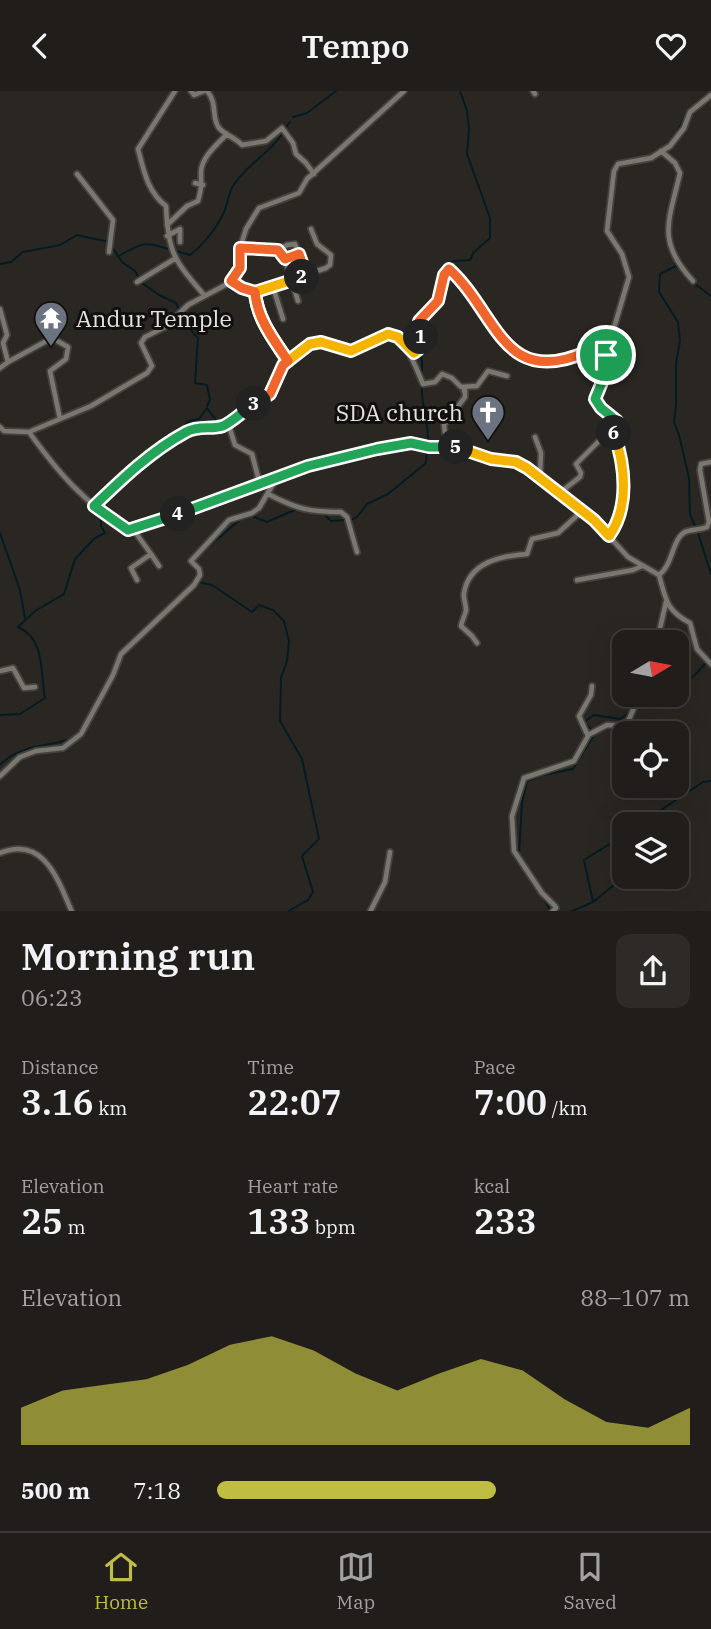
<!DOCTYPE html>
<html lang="en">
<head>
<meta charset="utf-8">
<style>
	:root { --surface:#201d1a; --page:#2d2a27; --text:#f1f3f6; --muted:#a2a2a2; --line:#3d3b39; --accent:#bfbe42 }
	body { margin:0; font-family:"IBM Plex Serif",serif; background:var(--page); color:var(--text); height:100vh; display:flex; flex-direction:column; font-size:26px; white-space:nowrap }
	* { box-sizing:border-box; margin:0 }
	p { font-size:23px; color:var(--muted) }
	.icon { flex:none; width:38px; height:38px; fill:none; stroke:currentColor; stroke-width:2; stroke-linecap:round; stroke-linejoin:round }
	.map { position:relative; height:820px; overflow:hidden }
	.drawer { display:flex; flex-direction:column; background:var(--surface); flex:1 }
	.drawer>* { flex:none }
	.needle { width:46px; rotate:80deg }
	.controls { position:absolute; left:612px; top:539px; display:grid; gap:14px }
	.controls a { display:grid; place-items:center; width:77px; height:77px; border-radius:14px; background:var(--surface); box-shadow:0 7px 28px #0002,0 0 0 2px var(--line); font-size:35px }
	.pin { position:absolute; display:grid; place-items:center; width:60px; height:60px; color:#fff; margin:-30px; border:4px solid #fff; border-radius:50%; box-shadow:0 2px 7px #0007 }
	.km { position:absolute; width:35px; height:35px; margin:-18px; border-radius:50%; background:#222; color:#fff; font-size:19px; line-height:35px; text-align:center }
	.round { display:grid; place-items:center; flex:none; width:74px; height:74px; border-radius:14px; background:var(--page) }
	.overview { display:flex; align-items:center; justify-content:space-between; height:119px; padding:0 21px }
	h1 { font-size:38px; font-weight:600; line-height:52px }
	.metrics { display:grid; grid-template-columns:repeat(3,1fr); gap:10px; height:119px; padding:7px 21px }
	.metrics div { display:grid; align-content:center }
	.metrics b { font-size:35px; font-weight:600 }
	.metrics small { font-size:19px; font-weight:400 }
	.metrics p { font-size:19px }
	.chart { height:196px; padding:14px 21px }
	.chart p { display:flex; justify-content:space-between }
	.chart svg { width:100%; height:126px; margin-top:7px; fill:var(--accent); opacity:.7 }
	ul { padding:0 21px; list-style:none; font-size:23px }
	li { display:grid; grid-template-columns:112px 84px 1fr; align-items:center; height:52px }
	li i { height:18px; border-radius:9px; background:var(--accent) }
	header { display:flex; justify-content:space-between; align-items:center; height:91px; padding:0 21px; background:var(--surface); font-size:32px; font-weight:600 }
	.tabs { display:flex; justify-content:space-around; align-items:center; height:98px; border-top:2px solid var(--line); background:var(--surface); font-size:19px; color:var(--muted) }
	.tabs a { display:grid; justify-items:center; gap:4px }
	.tabs .active { color:var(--accent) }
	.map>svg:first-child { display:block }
</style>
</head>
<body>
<header><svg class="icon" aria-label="back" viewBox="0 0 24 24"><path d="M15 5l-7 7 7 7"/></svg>Tempo<svg class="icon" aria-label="heart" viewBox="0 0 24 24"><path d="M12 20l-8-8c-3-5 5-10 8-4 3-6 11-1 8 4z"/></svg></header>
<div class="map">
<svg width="711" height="821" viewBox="0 0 711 821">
	<rect width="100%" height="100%" fill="#2a2722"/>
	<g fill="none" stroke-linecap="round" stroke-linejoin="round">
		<path stroke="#031c23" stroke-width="2" d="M293 26 307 22 336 0
			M286 36 290 31
			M675 46 687 21 699 11
			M667 144 666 129 673 102
			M112 156 122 171 135 180 141 191 159 204 176 212 185 232 198 247 195 292 207 294 210 309 207 315
			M176 160 190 164C203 154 217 137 224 121 228 113 228 103 233 95 246 74 270 62 283 42
			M672 163 676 175 688 187
			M119 165C142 151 146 150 171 159
			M0 173 11 171 23 161 60 154 77 144 109 151
			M676 175 660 183 659 201 678 231 680 250 676 272V314L674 331 679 344 689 387 690 423 695 435
			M692 191 711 205
			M435 210 445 174 454 170 470 169 474 161 490 147V127L467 63 469 38 467 20 460 0
			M414 245 417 252
			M366 251 393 238 414 244 418 227 427 219
			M420 262 422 270V283
			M422 297C421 316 429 333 428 352
			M267 303 273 281 282 272
			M233 327 250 313
			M176 345 189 330 199 328 207 317 219 333H222
			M105 408 172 352
			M323 422 331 430 345 429
			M351 429 357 426 367 413 388 403 426 372 427 359
			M0 442 20 499 25 527
			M698 442 711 483
			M202 461 241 428 252 425 267 431 297 418
			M198 491 212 494 252 521 259 514 273 519 284 530 289 550 287 570 281 587 280 630 302 668 319 748 302 765 313 801 308 809 287 821
			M126 555 152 531
			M710 568 711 567
			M677 595 694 585 705 573
			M638 616 661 604
			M0 624 20 623 45 607C40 583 46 548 18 536L35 520 64 503 75 468 95 447 105 442 101 435V423
			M592 639 584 631 594 624 620 628 629 622
			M0 674C19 654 46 656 70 648
			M647 733 658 721 703 691 711 690
			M519 763 522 712 527 690 543 684 573 678 594 644
			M543 807 551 820
			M593 811 584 769 608 754 625 748
			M570 821 593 811 625 785"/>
		<defs>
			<path id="minor" d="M175 0 138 58C144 80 147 100 166 115 168 162 174 169 204 204
				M191 0 194 4 204 0
				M207 0C218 12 211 27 219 37 225 44 236 47 242 54L266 50 282 37 293 52 296 63 306 72 314 83
				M533 0 535 3
				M661 60 675 72 680 82C669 130 656 150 693 190
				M77 83 113 129 109 161
				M195 92 203 94
				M167 134 187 115 198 110C202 95 201 95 201 81 201 67 218 52 227 43
				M167 145 180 138V151
				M240 157 278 159 287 154 295 153 306 183
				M278 159 285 168 298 210
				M285 168 299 163
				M231 190 242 197 255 201
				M137 191 176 167
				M273 196 283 228
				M0 218 7 244 3 252 8 271 0 277
				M404 253 414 262C424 253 419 241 419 230L438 210 444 184 449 178C498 219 501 299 585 261L590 270 605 265
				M288 270C274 249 257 228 255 201L326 177 330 174 331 164 317 153 311 138
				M8 271 52 247 68 256 66 268 50 280 60 328
				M228 332 235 354 252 363 258 386V394
				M0 336 4 340 29 341C60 384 84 411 128 439L275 388
				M29 341 91 315 147 282 152 275 141 252 145 246 165 236 188 214 229 192 240 178V157L246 138 259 117 299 102 307 88 404 0
				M535 346 541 362 540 385
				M447 356 444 334 465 306V296L464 300
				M268 403C297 418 309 421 341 421L347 426 357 461
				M558 403 580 386 581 382 576 373 617 332 598 314 595 308 604 287 606 264 629 186 622 163 607 140 614 80 618 73 651 67 670 55 684 37 690 21 711 4
				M94 415 138 373 187 340 205 335 219 336 232 330 244 320 270 303 283 274 310 253 321 252 351 260 388 243C408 250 415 275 423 293L435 291 442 283 452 287 461 296 477 295 488 280 507 285
				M133 438 151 463 131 477 137 489
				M609 445C634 411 620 373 613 336
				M151 463 159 475
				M659 484C673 474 672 448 685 441 692 438 700 439 707 436L709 431 700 379 701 373 711 371
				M577 489 633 479 642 475
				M657 551 666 511
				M477 552 472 545 461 535C462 529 465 525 466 519 466 513 463 508 464 502 469 471 501 465 527 463L532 448 558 442 582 420
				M0 580 13 577 24 597 35 596
				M588 644 607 634 626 635 637 610 643 604
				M0 685 20 666 36 660 63 657 81 643 113 584 121 563 194 494 200 484 199 478 191 470 229 429 252 422 259 417 276 388 308 375 377 358 411 353 429 356 463 357 491 368 516 371 528 377 594 429 628 466 659 484C666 509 666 519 690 532L697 558 711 573
				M0 762C44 744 58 789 72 821
				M370 821 385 791 390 761
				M552 821 556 817 555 815 542 802 514 760 512 725 524 687 574 670 588 645 579 625 591 604 592 595"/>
		</defs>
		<use href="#minor" stroke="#45423e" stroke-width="8"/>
		<use href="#minor" stroke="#7a7771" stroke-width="4.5"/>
	</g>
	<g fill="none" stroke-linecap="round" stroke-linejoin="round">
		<defs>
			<path id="split-1" d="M421 246 419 230 438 210 444 184 449 178C497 221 502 298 586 261L590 270 593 271 606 264"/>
			<path id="split-2" d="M302 186 255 201C257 228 274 249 288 270L310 253 321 251 351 260 388 243 398 246 414 262 418 259 421 246"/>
			<path id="split-3" d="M254 313 270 303 283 274 288 270C274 249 257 228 255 201L242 197 231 190 240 177V157L278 159 285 168 299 163 306 183 302 186"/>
			<path id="split-4" d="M178 423 128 439 94 415C122 388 151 360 186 341 199 334 211 339 223 335 234 330 243 320 254 313"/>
			<path id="split-5" d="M178 423 308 375 377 358 411 352 429 356H456"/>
			<path id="split-6" d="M456 356 491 368 516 371 527 377 594 429 609 445C630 416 625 374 614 342"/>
			<path id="split-7" d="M606 264 605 284 595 308 601 317 617 330 613 336 614 342"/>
		</defs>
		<use href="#split-1" stroke="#fff" stroke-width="14"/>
		<use href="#split-2" stroke="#fff" stroke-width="14"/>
		<use href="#split-3" stroke="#fff" stroke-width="14"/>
		<use href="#split-4" stroke="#fff" stroke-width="14"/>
		<use href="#split-5" stroke="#fff" stroke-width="14"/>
		<use href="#split-6" stroke="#fff" stroke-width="14"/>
		<use href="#split-7" stroke="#fff" stroke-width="14"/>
		<use href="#split-1" stroke="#f0652b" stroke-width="9"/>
		<use href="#split-2" stroke="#f5b400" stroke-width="9"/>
		<use href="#split-3" stroke="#f0652b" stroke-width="9"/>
		<use href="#split-4" stroke="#22a559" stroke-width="9"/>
		<use href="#split-5" stroke="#22a559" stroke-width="9"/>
		<use href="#split-6" stroke="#f5b400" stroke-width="9"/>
		<use href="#split-7" stroke="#22a559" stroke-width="9"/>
	</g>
	<defs>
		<symbol id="temple-pin" viewBox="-11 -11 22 30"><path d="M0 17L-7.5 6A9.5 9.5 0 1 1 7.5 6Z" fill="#6b7280" stroke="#12100e"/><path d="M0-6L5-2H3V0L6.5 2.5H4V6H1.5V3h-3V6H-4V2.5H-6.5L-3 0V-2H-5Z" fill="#fff"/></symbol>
		<symbol id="church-pin" viewBox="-11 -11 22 30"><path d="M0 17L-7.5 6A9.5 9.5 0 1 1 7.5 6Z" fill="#6b7280" stroke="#12100e"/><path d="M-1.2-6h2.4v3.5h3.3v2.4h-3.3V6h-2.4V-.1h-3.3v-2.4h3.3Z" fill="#fff"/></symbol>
	</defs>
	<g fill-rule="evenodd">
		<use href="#temple-pin" x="32" y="208" width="38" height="52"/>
		<use href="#church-pin" x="469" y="302" width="38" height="52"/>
	</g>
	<g text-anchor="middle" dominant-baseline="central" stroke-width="6" stroke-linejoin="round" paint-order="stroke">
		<g font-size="23" fill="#e3e2de" stroke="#12100e" text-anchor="start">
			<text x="76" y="227">Andur Temple</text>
			<text x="463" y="321" text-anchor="end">SDA church</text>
		</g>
	</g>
</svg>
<div class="controls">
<a><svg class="needle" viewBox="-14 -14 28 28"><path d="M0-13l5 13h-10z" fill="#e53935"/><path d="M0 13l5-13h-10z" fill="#a2a2a2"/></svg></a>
<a><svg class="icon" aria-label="locate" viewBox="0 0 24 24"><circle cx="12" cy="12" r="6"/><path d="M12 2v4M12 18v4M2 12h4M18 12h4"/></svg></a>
<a><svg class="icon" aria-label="layers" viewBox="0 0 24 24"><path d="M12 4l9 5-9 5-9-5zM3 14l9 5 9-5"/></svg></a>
</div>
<div class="pin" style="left:606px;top:264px;background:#1e9e55"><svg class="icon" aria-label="arrive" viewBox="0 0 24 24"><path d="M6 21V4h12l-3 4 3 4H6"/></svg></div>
<b class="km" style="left:421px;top:246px">1</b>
<b class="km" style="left:302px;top:186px">2</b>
<b class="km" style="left:254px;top:313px">3</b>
<b class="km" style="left:178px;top:423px">4</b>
<b class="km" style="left:456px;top:356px">5</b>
<b class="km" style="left:614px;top:342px">6</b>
</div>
<section class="drawer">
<div class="overview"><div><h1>Morning run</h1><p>06:23</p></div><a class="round"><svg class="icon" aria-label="share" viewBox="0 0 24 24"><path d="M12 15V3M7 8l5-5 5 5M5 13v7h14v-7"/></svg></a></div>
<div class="metrics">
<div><p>Distance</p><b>3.16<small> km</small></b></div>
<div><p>Time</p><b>22:07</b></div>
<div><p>Pace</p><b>7:00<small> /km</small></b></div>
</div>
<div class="metrics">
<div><p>Elevation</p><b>25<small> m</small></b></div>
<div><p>Heart rate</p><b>133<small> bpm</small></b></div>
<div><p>kcal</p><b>233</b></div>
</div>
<div class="chart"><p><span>Elevation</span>88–107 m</p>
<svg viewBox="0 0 160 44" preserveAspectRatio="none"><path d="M0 44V31L10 25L20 23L30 21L40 16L50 9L60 6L70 11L80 19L90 25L100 19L110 14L120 18L130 28L140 36L150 38L160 31V44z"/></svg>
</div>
<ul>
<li><b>500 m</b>7:18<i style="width:59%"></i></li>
</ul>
</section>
<nav class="tabs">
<a class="active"><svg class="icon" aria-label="home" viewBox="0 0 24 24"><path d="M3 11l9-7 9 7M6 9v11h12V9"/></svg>Home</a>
<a><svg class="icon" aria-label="map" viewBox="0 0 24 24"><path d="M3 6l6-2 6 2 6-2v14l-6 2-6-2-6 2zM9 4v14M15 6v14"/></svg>Map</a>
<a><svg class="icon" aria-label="saved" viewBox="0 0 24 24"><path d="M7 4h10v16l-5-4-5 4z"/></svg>Saved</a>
</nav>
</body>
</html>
